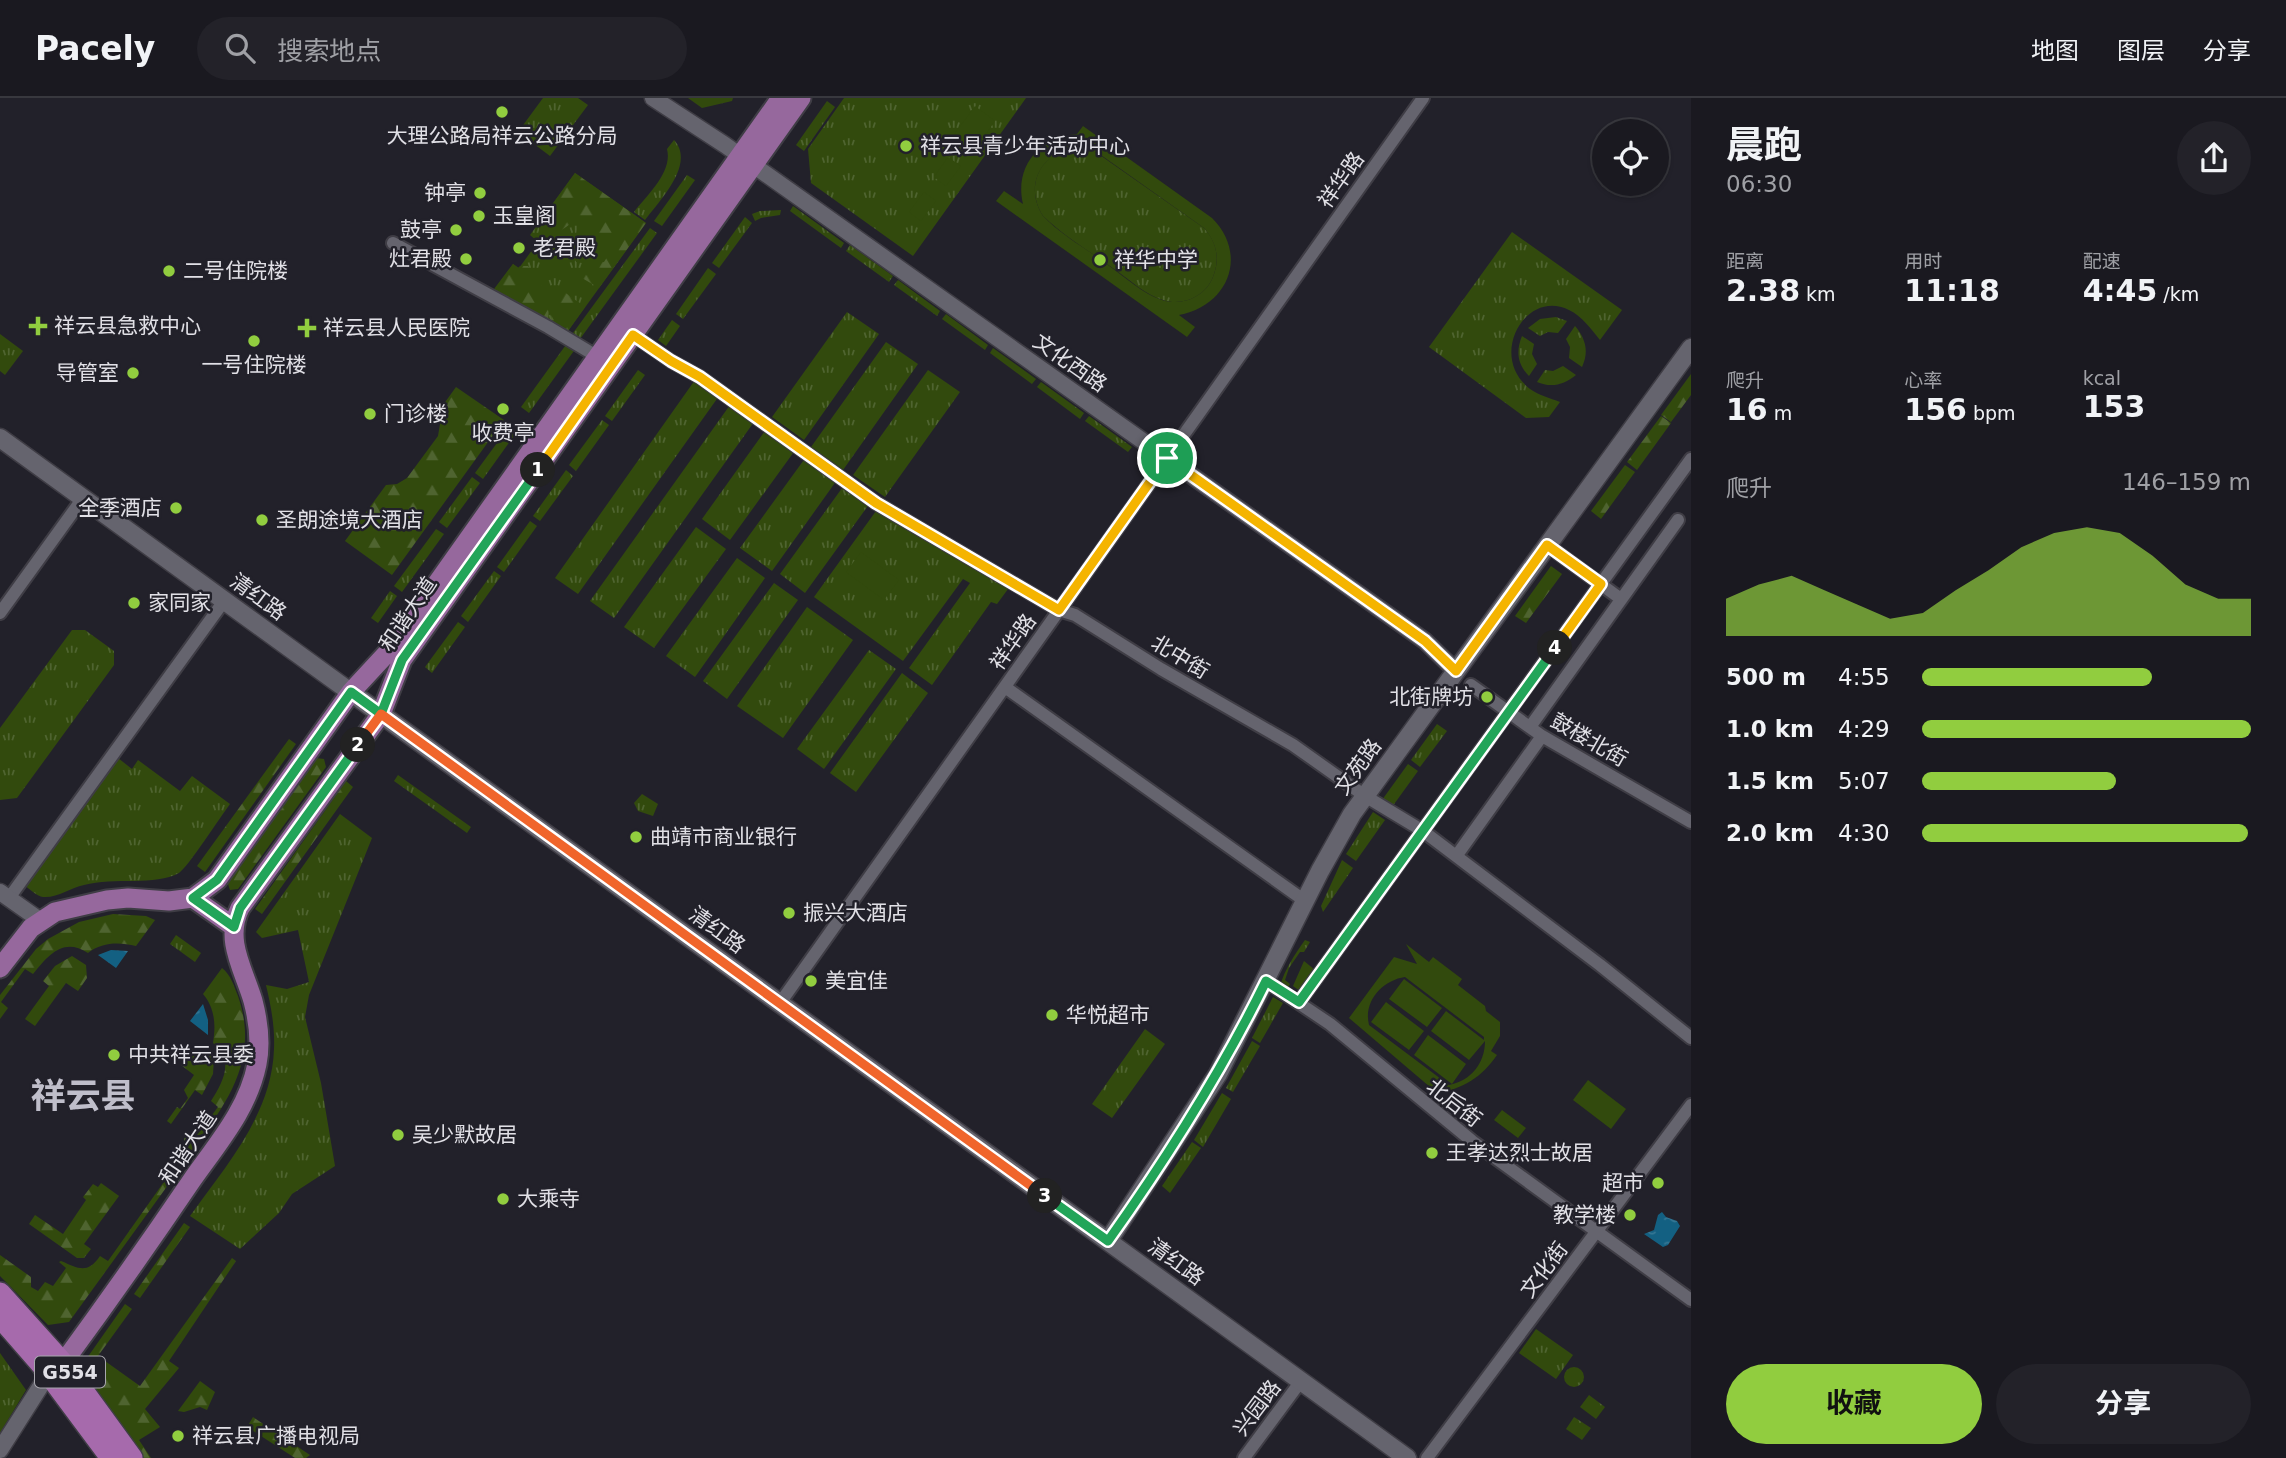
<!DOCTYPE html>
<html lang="zh">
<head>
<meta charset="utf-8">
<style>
	:root { --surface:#1a1920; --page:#232229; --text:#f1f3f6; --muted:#9fa0a5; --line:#38383e; --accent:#91cd3f }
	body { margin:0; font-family:"DejaVu Sans","Noto Sans SC",sans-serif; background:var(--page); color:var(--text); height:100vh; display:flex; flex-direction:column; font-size:26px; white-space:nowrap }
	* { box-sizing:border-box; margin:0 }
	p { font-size:23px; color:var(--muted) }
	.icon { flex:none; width:38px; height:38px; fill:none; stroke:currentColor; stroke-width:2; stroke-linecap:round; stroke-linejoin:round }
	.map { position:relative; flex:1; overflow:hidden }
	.side { display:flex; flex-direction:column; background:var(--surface); width:595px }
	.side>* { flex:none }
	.tools { position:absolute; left:1592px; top:21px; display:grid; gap:14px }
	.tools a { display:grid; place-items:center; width:77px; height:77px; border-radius:50%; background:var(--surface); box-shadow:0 2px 5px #0004,0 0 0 2px var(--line); font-size:35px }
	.pin { position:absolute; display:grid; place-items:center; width:60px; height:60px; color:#fff; margin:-30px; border:4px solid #fff; border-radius:50%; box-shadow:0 2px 7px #0007 }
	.km { position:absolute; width:35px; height:35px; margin:-18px; border-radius:50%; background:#222; color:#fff; font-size:19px; line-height:35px; text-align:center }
	.round { display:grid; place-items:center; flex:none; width:74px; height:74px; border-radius:37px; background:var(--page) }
	.headline { display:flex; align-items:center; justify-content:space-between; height:119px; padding:0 35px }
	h1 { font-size:38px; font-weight:700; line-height:52px }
	.metrics { display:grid; grid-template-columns:repeat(3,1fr); gap:10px; height:119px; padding:7px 35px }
	.metrics div { display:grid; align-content:center }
	.metrics b { font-size:30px; font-weight:700 }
	.metrics small { font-size:19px; font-weight:400 }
	.metrics p { font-size:19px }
	.chart { height:196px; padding:14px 35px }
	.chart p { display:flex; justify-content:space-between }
	.chart svg { width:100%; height:126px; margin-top:7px; fill:var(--accent); opacity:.7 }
	.action { display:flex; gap:14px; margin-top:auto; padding:14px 35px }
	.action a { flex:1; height:80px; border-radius:42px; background:var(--accent); color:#111; font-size:28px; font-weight:700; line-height:80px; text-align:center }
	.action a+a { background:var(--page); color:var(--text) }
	ul { padding:0 35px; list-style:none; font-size:23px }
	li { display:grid; grid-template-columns:112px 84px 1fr; align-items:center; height:52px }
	li i { height:18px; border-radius:9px; background:var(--accent) }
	header { display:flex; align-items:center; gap:42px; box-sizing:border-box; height:98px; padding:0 35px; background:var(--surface); border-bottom:2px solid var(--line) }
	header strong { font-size:33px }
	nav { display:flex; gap:38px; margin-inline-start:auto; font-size:24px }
	.search { width:490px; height:63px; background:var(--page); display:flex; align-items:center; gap:18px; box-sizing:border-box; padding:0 24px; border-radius:38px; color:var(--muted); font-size:26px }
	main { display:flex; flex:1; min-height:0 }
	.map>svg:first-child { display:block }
</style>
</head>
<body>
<header>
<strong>Pacely</strong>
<div class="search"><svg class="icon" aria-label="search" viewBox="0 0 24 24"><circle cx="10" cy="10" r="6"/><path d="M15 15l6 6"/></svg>搜索地点</div>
<nav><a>地图</a><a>图层</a><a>分享</a></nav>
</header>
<main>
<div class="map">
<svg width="1691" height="1360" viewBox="0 0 1691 1360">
	<defs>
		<pattern id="grass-tufts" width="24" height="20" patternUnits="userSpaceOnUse" patternTransform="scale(1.75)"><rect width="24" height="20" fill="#324a0d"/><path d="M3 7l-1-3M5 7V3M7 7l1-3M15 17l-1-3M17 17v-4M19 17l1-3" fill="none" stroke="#4f6430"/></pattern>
		<pattern id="forest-firs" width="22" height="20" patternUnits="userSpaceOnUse" patternTransform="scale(1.75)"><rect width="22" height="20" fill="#324a0d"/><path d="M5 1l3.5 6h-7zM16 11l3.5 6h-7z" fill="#4f6430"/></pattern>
		<pattern id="water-ripples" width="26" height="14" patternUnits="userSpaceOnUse" patternTransform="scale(1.75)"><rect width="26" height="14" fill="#136082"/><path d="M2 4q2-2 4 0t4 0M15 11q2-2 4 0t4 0" fill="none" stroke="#357694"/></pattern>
	</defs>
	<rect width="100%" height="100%" fill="#22212a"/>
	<path fill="url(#grass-tufts)" d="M543 0H578L588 7 550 58 518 34Z
		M688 0H733L732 3 702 10Z
		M844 0H1026L913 158 811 85 808 51Z
		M827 3 835 9 804 53 796 47Z
		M674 42C696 66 659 103 645 122L634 114C647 97 673 74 667 51Z
		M1072 50H1084L1097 55 1204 130C1216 143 1220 159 1214 176 1208 197 1184 209 1163 202 1146 197 1131 183 1117 173 1092 155 1065 139 1043 118 1025 90 1038 57 1072 50Z
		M575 75 646 125 568 233 492 194 513 166 519 170 538 144 530 137Z
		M687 77 695 82 662 128 654 123Z
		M793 108 844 145 841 150 790 113Z
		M781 112 780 117 761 120 755 123 752 116 760 113Z
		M745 119 752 125 719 170 712 165Z
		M650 130 657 135 580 241 573 235Z
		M1512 134 1622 212 1600 242C1591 231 1582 218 1569 212 1526 190 1487 258 1530 291 1538 297 1550 300 1560 304L1549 319 1526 320 1429 249Z
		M850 147 893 178 889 184 846 153Z
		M708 170 716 176 683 221 676 216Z
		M898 182 940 213 937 218 894 187Z
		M847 214 879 236 804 342 772 319Z
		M946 216 988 247 985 252 942 221Z
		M1556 219 1567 223 1558 235 1548 234 1540 238 1528 230 1540 221Z
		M672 222 680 228 666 248 658 242Z
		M1575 228C1586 241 1589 254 1582 269L1569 260 1570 249 1566 241Z
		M0 236 23 253 5 277 0 273Z
		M1522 238 1534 246 1532 256 1537 266 1529 278C1517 266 1516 253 1522 238Z
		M568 244 576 250 529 315 521 309Z
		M886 244 918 266 843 372 811 349Z
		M993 250 1036 281 1032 286 990 255Z
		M1563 268 1576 277C1564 287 1551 290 1537 284L1545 272 1553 273Z
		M638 272 645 277 612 323 605 318Z
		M928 272 960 294 885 399 853 377Z
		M695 282 719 298 578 496 555 480Z
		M1041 284 1084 315 1080 321 1037 289Z
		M730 307 754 324 614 520 590 503Z
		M1089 318 1132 349 1128 354 1085 323Z
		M602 322 609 327 576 373 569 367Z
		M508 330 516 335 483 381 475 375Z
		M767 330 796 351 730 442 702 421Z
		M806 359 837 382 772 473 740 450Z
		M566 372 573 378 540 423 533 418Z
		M472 379 480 385 447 430 439 424Z
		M845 386 870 405 805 495 780 476Z
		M876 413 1011 487 997 506 991 504 932 587 909 570 970 485 963 481 903 563 814 499Z
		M530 423 537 428 504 474 497 469Z
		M696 429 726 451 654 550 624 529Z
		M436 431 444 436 402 494 394 488Z
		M737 460 765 480 695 579 666 558Z
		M494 473 501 478 468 524 461 518Z
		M774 485 798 502 727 601 703 583Z
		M390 493 397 498 378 525 371 520Z
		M807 509 853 542 783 640 737 608Z
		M458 524 465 529 432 575 425 569Z
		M72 532H85L114 553V567L17 700 0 702V630Z
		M869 552 896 571 824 671 797 651Z
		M902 575 928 595 856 694 830 675Z
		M1437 626 1447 633 1420 669 1411 662Z
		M118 660 132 671 138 662 180 693 192 678 230 706C221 718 188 769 179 775 155 788 114 779 84 787 70 790 58 800 43 799 37 798 31 792 25 788Z
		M1408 666 1418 673 1392 709 1382 702Z
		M398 677 471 729 467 735 394 683Z
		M642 696 658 706 653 718 638 713 634 705Z
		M1373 714 1385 722 1356 763 1346 756Z
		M340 716 372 740 309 897 305 919 321 985 335 1068 292 1096 279 1115 240 1151 190 1118C226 1068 272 1016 274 951 275 929 271 908 266 887L287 891 309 884 298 832 262 840 256 834Z
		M1342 762 1353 770 1323 814 1321 808Z
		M176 837 201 855 195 864 170 846Z
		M1305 842 1310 844 1304 854H1300L1289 870 1285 882 1290 886 1286 893 1280 888C1285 871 1295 856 1305 842Z
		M1304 863 1315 872 1300 893 1293 888Z
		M1273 899 1283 905 1260 945 1252 940Z
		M1145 931 1165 946 1112 1020 1092 1006Z
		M1252 943 1260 948 1233 994 1226 990Z
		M1222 995 1231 1001 1203 1049 1194 1042Z
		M1192 1044 1201 1050 1170 1095 1162 1088Z
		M1536 1231 1573 1257 1556 1281 1519 1255Z
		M0 1255 26 1292 0 1335Z
		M1564 1279a10 10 0 1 1 20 0a10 10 0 1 1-20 0Z
		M1589 1297 1605 1309 1596 1321 1580 1309Z
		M1574 1319 1591 1330 1582 1342 1566 1331Z"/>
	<path fill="url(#forest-firs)" d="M575 75 646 125 599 190 582 180 581 176 589 166 604 164 613 150 615 141 612 140C606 146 609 150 605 157 600 164 584 166 576 164L573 148 578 145 575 142 577 132 583 125 573 124 552 139 556 155 546 157 540 155 539 145 541 139 538 126Z
		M513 166 518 170 520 168H528C541 183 551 202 548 222L492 194Z
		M556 193H563L585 209 568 233 551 224 553 196Z
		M1691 276V297L1671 324 1661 317Z
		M456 289 504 322 392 477 345 443 386 387 397 386 407 380 438 338 440 326 438 314Z
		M1661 318 1671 325 1637 372 1627 364Z
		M1625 367 1635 374 1601 421 1591 413Z
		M1551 468 1562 476 1526 525 1515 518Z
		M289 641 296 646 205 774 197 768Z
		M316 660 324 661 326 669 238 791 230 792 227 783Z
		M346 683 353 689 262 816 255 811Z
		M113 816 146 818 155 822 136 848C119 844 102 844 88 855 64 839 49 856 33 876L25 871 1 904 8 910 0 921V897L36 851 48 841 79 824Z
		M72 858 86 867 87 880 78 893 66 885 35 928 25 921 49 888 43 883 55 868Z
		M222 870C231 877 234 888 238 898 260 962 227 1004 192 1053L185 1047 184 1041 187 1036 194 1041 218 1009 211 1003C223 984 235 962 213 945 216 927 215 910 203 896Z
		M197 950 214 960 213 976 202 997 195 992 171 1026 167 1023 177 1009 180 1011 188 1000 184 992 194 977 181 967 192 951Z
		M167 1070 176 1076 69 1224 48 1227 0 1178V1157L31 1179V1189L38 1193 45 1184 53 1188 66 1170 59 1164 61 1163C78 1170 87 1177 100 1158L108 1163 166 1081 159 1075Z
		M101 1085 119 1098 84 1146 91 1151 84 1160H77L29 1126 35 1117 63 1136 86 1102 83 1099 93 1086 98 1089Z
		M184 1125 190 1129 140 1200 134 1196Z
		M232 1160 236 1163 169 1263 179 1270 145 1311 160 1329 139 1342 151 1360H133L91 1293 87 1260 125 1206 132 1211 98 1258 140 1288Z
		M200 1283 215 1294 207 1312 200 1309 184 1314 178 1313Z
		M253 1319 310 1357 306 1360H295L247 1329Z"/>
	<path fill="#324a0d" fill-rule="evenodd" d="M975 8 995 23 971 57 950 42Z
		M1083 28 1212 120C1249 157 1228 208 1179 217L1195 229 1187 239 996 103 1004 93 1023 106C1014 68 1040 39 1077 36ZM1079 50 1098 55 1204 130C1216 144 1220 159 1214 176 1208 197 1184 209 1162 202 1143 196 1125 179 1108 167 1087 151 1061 137 1043 118 1023 87 1042 52 1079 50Z
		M948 59 961 68 946 88 934 79Z
		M924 94 936 103 921 123 909 114Z
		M861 454 899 482 884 502 846 474Z
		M1406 846 1429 864 1433 859 1462 881 1458 887 1485 908 1486 913 1500 924V938L1491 953 1497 957C1482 979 1463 991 1437 995L1349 920 1394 859 1417 866ZM1405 879 1484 939V942L1446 913 1431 933 1469 962 1485 943C1485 965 1471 983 1449 987L1369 927C1363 903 1383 882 1405 879Z
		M1404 881 1442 910 1427 929 1389 901Z
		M1386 904 1424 933 1409 952 1371 924Z
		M1428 937 1466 966 1452 986 1414 957Z
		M1588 982 1626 1011 1611 1031 1573 1002Z
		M1502 1012 1526 1030 1518 1040 1494 1022Z"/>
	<path fill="url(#water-ripples)" d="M111 852 128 853 116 870 98 857Z
		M203 906 208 922V937L190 923Z
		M1662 1114 1666 1119 1677 1123 1680 1128 1668 1147 1663 1149 1644 1136 1654 1132 1658 1117Z"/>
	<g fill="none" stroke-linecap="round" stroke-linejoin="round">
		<defs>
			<path id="minor" d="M393 145 548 229 598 259
				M633 237 671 263 700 279 876 405 1059 512 1075 517 1161 571 1293 647 1365 698 1423 733 1600 867 1691 940
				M1547 447 1621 501
				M0 515 83 400
				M1471 587 1542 638 1691 724
				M1005 589 1305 803
				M1530 629 1678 422
				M1457 757 1542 638
				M9 800 224 503
				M1266 883 1330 926 1472 1043 1691 1202
				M1299 904 1691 361
				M780 905 1423 0
				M1244 1360 1301 1283
				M1427 1360 1691 1007"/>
			<path id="tertiary" d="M653 0 725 47 1425 543 1456 573
				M0 794 41 823
				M0 1352 49 1275"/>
			<path id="secondary" d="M0 340 1407 1360
				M1108 1143 1218 976 1320 773 1352 716 1691 250"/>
			<path id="primary" d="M193 800 234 829
				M0 870 31 830 55 814 107 802 128 800 169 803 193 800 217 782 351 594 389 553 781 0
				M63 1265C107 1205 150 1144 192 1082 218 1045 248 1011 257 966 261 946 258 922 253 903 244 872 224 842 240 810L381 616 402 562 801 0"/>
			<path id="trunk" d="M0 1195 63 1265 132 1360
				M0 1219 41 1266 111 1360"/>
		</defs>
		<use href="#minor" stroke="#3f3d45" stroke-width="16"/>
		<use href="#tertiary" stroke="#3f3d45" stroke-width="19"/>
		<use href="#secondary" stroke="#3f3d45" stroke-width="21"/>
		<use href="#primary" stroke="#3f3d45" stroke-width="23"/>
		<use href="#trunk" stroke="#3f3d45" stroke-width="24"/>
		<use href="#minor" stroke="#65646e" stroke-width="12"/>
		<use href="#tertiary" stroke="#65646e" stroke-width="16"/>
		<use href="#secondary" stroke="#65646e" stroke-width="18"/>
		<use href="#primary" stroke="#96689d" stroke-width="19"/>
		<use href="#trunk" stroke="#a66aac" stroke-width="21"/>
	</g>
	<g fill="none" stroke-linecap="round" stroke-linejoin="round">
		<defs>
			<path id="split-1" d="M538 372 633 237 671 263 700 279 876 405 1059 512 1167 360"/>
			<path id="split-2" d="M358 647 240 810 234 829 193 800 217 782 351 594 381 616 402 562 538 372"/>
			<path id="split-3" d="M358 647 381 616 1045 1098"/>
			<path id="split-4" d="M1045 1098 1108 1143C1167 1060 1221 975 1266 883L1299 904 1555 550"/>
			<path id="split-5" d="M1167 360 1425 543 1456 573 1547 447 1601 486 1555 550"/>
		</defs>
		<use href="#split-1" stroke="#fff" stroke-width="14"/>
		<use href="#split-2" stroke="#fff" stroke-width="14"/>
		<use href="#split-3" stroke="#fff" stroke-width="14"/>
		<use href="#split-4" stroke="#fff" stroke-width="14"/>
		<use href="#split-5" stroke="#fff" stroke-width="14"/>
		<use href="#split-1" stroke="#f5b400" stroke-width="9"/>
		<use href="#split-2" stroke="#22a559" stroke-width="9"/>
		<use href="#split-3" stroke="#f0652b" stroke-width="9"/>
		<use href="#split-4" stroke="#22a559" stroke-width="9"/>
		<use href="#split-5" stroke="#f5b400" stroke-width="9"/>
	</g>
	<g fill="#91cd3f" stroke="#22212a" stroke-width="2.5">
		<circle cx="502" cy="14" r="7"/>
		<circle cx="906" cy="48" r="7"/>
		<circle cx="480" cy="95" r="7"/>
		<circle cx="479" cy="118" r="7"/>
		<circle cx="456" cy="132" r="7"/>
		<circle cx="519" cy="150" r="7"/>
		<circle cx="466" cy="161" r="7"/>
		<circle cx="1100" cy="162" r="7"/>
		<circle cx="169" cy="173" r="7"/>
		<path d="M34.5 217.5h7v7h7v7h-7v7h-7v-7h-7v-7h7z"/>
		<path d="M303.5 219.5h7v7h7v7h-7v7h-7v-7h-7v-7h7z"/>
		<circle cx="254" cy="243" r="7"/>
		<circle cx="133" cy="275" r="7"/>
		<circle cx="503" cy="311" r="7"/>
		<circle cx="370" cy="316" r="7"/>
		<circle cx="176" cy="410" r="7"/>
		<circle cx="262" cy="422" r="7"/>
		<circle cx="134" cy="505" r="7"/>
		<circle cx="1487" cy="599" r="7"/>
		<circle cx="636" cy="739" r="7"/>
		<circle cx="789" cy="815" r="7"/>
		<circle cx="811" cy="883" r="7"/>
		<circle cx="1052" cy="917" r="7"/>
		<circle cx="114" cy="957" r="7"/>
		<circle cx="398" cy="1037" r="7"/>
		<circle cx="1432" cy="1055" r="7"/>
		<circle cx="1658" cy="1085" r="7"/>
		<circle cx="503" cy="1101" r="7"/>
		<circle cx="1630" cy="1117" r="7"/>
		<circle cx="178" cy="1338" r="7"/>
	</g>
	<g text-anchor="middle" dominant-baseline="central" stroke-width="5" stroke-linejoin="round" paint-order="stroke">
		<rect fill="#22212a" stroke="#a8a7ae" stroke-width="2" x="35" y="1258.5" width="70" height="31" rx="5"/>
		<g font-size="19" font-weight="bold" fill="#e1e0e6">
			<text x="70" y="1274">G554</text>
		</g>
		<g font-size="21" fill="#e1e0e6" stroke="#22212a" text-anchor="start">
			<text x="502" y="38" text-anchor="middle">大理公路局祥云公路分局</text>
			<text x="920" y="48">祥云县青少年活动中心</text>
			<text x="466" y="95" text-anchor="end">钟亭</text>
			<text x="493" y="118">玉皇阁</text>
			<text x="442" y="132" text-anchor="end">鼓亭</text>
			<text x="533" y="150">老君殿</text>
			<text x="452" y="161" text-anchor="end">灶君殿</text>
			<text x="1114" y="162">祥华中学</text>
			<text x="183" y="173">二号住院楼</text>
			<text x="54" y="228">祥云县急救中心</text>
			<text x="323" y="230">祥云县人民医院</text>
			<text x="254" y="267" text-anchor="middle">一号住院楼</text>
			<text x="119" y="275" text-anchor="end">导管室</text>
			<text x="384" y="316">门诊楼</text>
			<text x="503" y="335" text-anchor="middle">收费亭</text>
			<text x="162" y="410" text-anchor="end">全季酒店</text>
			<text x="276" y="422">圣朗途境大酒店</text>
			<text x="148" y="505">家同家</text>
			<text x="1473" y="599" text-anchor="end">北街牌坊</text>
			<text x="650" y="739">曲靖市商业银行</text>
			<text x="803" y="815">振兴大酒店</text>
			<text x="825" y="883">美宜佳</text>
			<text x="1066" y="917">华悦超市</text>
			<text x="128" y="957">中共祥云县委</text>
			<text x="412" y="1037">吴少默故居</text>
			<text x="1446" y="1055">王孝达烈士故居</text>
			<text x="1644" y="1085" text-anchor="end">超市</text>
			<text x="517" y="1101">大乘寺</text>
			<text x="1616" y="1117" text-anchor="end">教学楼</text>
			<text x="192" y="1338">祥云县广播电视局</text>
		</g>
		<g font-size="21" fill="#e1e0e6" stroke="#22212a">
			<text transform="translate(1341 82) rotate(-55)">祥华路</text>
			<text transform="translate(1070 265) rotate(35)">文化西路</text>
			<text transform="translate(258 499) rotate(36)">清红路</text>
			<text transform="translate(408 516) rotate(-56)">和谐大道</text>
			<text transform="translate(1013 544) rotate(-55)">祥华路</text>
			<text transform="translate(1180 559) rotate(31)">北中街</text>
			<text transform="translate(1589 642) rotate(30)">鼓楼北街</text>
			<text transform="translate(1358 669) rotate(-54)">文苑路</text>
			<text transform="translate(717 832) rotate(36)">清红路</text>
			<text transform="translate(1454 1005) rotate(38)">北后街</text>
			<text transform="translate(188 1050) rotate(-56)">和谐大道</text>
			<text transform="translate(1176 1164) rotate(36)">清红路</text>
			<text transform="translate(1544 1172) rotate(-53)">文化街</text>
			<text transform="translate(1257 1310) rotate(-53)">兴园路</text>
		</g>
		<g font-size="35" font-weight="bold" fill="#bfbeca" stroke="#22212a">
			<text x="83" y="998">祥云县</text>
		</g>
	</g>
</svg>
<div class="tools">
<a><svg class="icon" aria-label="locate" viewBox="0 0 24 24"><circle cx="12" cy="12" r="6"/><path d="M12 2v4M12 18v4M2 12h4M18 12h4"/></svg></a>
</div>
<div class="pin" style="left:1167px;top:360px;background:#1e9e55"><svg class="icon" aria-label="arrive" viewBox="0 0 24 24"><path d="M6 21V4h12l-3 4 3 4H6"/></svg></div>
<b class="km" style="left:538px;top:372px">1</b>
<b class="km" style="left:358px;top:647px">2</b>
<b class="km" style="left:1045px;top:1098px">3</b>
<b class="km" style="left:1555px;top:550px">4</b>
</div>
<section class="side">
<div class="headline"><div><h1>晨跑</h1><p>06:30</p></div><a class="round"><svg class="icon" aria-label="share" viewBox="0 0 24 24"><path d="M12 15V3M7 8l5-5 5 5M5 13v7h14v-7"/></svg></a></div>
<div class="metrics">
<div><p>距离</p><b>2.38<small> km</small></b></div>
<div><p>用时</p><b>11:18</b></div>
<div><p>配速</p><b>4:45<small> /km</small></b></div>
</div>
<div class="metrics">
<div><p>爬升</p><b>16<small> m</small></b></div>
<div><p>心率</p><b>156<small> bpm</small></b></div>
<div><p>kcal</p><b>153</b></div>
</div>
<div class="chart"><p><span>爬升</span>146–159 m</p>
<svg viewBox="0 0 160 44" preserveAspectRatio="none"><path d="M0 44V31L10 26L20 23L30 28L40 33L50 38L60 36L70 28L80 21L90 13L100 8L110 6L120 8L130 16L140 26L150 31L160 31V44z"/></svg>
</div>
<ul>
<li><b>500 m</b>4:55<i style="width:70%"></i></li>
<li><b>1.0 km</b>4:29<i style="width:100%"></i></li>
<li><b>1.5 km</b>5:07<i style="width:59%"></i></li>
<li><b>2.0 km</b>4:30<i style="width:99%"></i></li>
</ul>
<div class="action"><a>收藏</a><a>分享</a></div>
</section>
</main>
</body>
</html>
